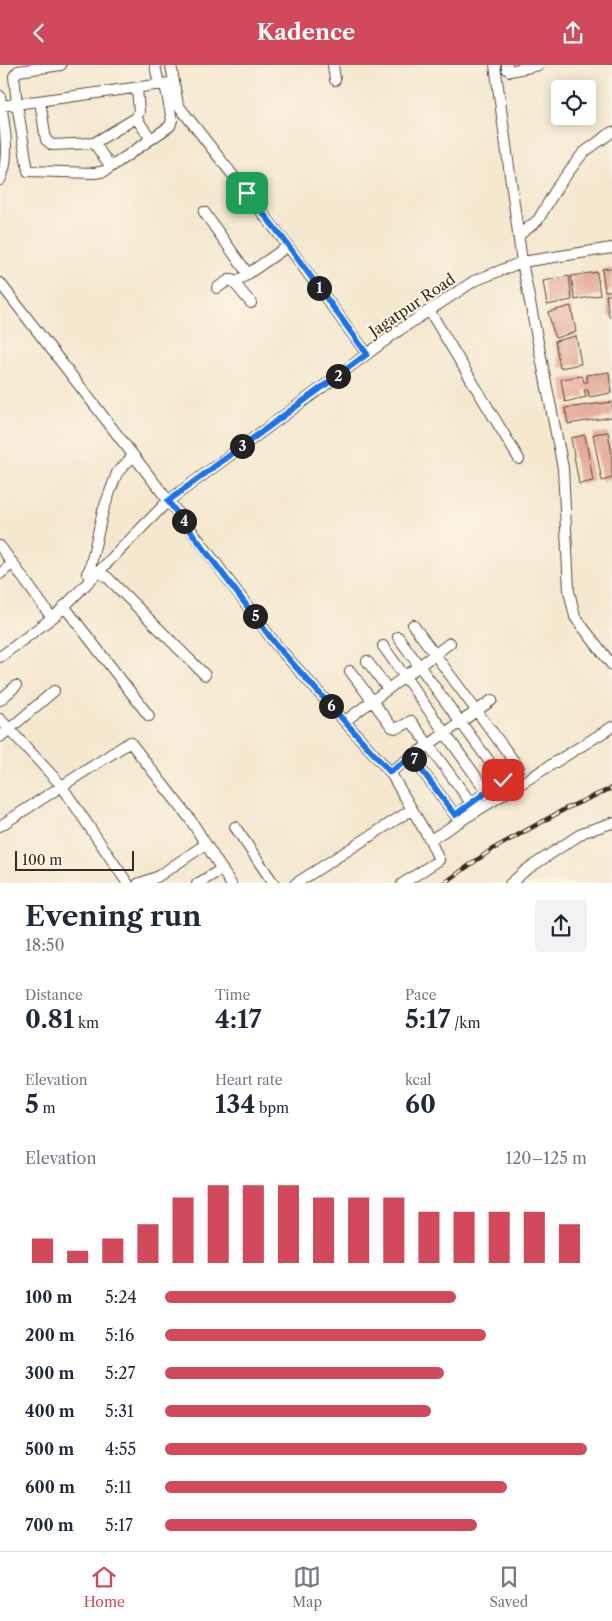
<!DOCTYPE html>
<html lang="en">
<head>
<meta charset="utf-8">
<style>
	:root { --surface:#fff; --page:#f2f2f3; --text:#1f2937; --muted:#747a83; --line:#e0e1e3; --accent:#d1495b }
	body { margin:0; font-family:"Libre Caslon Text",serif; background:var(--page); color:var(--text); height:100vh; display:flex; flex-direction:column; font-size:19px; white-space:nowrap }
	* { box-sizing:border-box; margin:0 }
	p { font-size:16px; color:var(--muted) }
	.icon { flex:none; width:28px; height:28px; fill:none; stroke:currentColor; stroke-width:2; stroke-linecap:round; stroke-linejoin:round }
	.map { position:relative; height:818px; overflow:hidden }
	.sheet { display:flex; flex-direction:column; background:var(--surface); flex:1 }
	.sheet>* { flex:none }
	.tools { position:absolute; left:551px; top:15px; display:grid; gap:10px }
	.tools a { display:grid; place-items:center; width:45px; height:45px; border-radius:5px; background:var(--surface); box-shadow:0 2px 12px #0003; font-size:25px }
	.scale { position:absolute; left:15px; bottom:12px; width:119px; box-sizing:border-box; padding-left:5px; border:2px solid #3b2a1e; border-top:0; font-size:14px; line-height:18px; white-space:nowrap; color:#3b2a1e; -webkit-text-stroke:4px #fcf5e5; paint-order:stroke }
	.pin { position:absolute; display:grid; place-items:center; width:42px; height:42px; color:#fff; margin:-21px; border-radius:10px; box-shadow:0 2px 8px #0006 }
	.km { position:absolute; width:25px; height:25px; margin:-12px; border-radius:50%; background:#222; color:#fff; font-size:14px; line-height:25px; text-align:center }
	.round { display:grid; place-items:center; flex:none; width:52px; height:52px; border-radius:5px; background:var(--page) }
	.head { display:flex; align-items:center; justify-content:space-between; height:85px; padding:0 25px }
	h1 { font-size:28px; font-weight:700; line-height:38px }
	.metrics { display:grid; grid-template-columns:repeat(3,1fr); gap:8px; height:85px; padding:5px 25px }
	.metrics div { display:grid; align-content:center }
	.metrics b { font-size:25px; font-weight:700 }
	.metrics small { font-size:14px; font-weight:400 }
	.metrics p { font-size:14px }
	.chart { height:140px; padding:10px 25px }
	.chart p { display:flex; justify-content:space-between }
	.chart svg { width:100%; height:90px; margin-top:5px; stroke:var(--accent); stroke-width:6 }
	ul { padding:0 25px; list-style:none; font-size:16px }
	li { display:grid; grid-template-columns:80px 60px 1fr; align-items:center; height:38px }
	li i { height:12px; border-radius:6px; background:var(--accent) }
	header { display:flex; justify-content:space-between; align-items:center; height:65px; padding:0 25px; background:var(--accent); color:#fff; font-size:22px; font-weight:700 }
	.dock { display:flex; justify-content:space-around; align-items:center; height:70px; border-top:1px solid var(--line); background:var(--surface); font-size:14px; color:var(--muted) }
	.dock a { display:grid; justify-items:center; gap:2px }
	.dock .on { color:var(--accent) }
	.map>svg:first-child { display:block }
</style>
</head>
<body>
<header><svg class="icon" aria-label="back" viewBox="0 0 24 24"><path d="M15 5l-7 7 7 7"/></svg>Kadence<svg class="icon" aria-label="share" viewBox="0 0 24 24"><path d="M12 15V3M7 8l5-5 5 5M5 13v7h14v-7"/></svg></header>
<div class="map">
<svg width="612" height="819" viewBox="0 0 612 819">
	<rect width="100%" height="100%" fill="#fcf5e5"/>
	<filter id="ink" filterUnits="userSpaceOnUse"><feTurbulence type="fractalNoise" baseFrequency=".02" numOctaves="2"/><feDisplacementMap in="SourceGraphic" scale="10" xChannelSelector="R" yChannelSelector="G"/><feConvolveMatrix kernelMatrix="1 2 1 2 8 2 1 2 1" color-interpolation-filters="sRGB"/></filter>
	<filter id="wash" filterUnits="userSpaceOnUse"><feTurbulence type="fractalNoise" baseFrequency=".0096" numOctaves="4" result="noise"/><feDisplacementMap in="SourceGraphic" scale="20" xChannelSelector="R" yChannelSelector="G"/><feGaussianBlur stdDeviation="1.12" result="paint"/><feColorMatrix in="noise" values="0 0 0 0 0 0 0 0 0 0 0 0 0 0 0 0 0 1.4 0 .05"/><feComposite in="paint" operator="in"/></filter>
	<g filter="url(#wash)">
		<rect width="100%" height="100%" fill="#f4e8cf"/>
		<g id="blocks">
			<path fill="#e5a998" d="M612 203V226H605L602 204Z
				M597 207 600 230 575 235 571 211Z
				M569 211 572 235 547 240 543 216Z
				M606 230H612V252H609Z
				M571 241 576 267 555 273 548 247Z
				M576 271 581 299 560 303 555 276Z
				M609 307 611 328 589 332 588 325H584L586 332 565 337 561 314 582 311 584 317H588L586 310Z
				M612 337V352L568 359 565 343Z
				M608 367 612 390V413L602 416 593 369Z
				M585 370 593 416 579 419 571 373Z"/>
		</g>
	</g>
	<g filter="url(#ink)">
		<use href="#blocks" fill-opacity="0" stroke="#574639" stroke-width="1"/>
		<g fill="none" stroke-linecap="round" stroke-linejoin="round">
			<defs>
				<path id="minor" d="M61 0 18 6 14 11 17 39 28 106 95 108 105 106 170 61 172 55 165 19
					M155 0 159 20
					M171 0 178 40 282 173 367 289
					M333 0 335 15
					M495 0 522 197 563 403 569 526 575 552 612 600
					M507 0V4L510 6 539 0
					M0 31C3 55 12 93 0 115
					M40 36 46 75 52 80 94 78 136 53 139 47 137 23
					M1 41 170 18
					M136 53 151 74
					M94 78 111 102
					M204 147 248 209
					M518 171 538 155 558 121 583 88 612 67
					M0 218 198 474 277 581 390 707 430 775 612 662
					M235 218 288 181
					M217 223 229 215H232L251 238
					M429 245 519 394
					M0 481 52 553
					M90 503 107 512 205 610
					M87 508 90 503 103 446 117 408 133 391
					M0 509 13 498
					M64 541 149 651
					M398 572 503 715
					M383 581 487 727
					M0 592 56 550 168 436 401 264 474 216 522 197 612 183
					M367 596 388 624
					M350 606 392 662C399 665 405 659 411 656L471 738
					M0 635 16 621
					M0 654 61 720 128 819
					M345 656 450 578
					M0 672 54 626
					M412 692 455 750 519 703 413 560
					M390 707 492 635
					M0 761 130 677 190 754 231 819
					M235 762 274 819
					M138 819 157 812 206 779
					M197 819 222 804
					M295 819 411 745
					M402 819 439 795 430 775
					M510 819 526 805 584 767 612 758"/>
			</defs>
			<use href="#minor" stroke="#574639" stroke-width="12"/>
			<use href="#minor" stroke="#fff" stroke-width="10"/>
			<defs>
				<path id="rail" d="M443 819 491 785 567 743 612 723"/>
			</defs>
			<use href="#rail" stroke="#3b2a1e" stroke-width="4.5"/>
			<use href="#rail" stroke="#fcf5e5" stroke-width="2.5" stroke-dasharray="8" stroke-linecap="butt"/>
		</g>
	</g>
	<g fill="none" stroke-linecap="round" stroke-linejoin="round" filter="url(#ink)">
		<defs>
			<path id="route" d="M247 128 282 172 367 289 168 436 277 581 390 707 412 692 455 750 503 715"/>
		</defs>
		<use href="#route" stroke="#fff" stroke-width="10"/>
		<use href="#route" stroke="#1a73e8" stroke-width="6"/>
	</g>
	<g text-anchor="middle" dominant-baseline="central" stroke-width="4" stroke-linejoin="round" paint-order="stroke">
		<g font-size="15" fill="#3b2a1e" stroke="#fcf5e5">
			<text transform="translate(412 240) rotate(-34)">Jagatpur Road</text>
		</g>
	</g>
</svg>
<div class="tools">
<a><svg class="icon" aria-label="locate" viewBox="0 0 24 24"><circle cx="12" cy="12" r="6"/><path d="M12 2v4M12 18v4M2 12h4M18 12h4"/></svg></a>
</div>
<div class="scale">100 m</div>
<div class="pin" style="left:247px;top:128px;background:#1e9e55"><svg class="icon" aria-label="arrive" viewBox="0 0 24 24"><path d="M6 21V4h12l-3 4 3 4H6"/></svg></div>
<div class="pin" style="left:503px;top:715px;background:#d93025"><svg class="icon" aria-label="check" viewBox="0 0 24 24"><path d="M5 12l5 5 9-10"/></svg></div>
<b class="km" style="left:319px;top:223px">1</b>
<b class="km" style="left:338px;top:311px">2</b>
<b class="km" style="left:242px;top:381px">3</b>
<b class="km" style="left:184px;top:456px">4</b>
<b class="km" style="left:255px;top:551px">5</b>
<b class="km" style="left:331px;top:641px">6</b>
<b class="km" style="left:414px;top:694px">7</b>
</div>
<section class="sheet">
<div class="head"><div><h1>Evening run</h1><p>18:50</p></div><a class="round"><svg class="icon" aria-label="share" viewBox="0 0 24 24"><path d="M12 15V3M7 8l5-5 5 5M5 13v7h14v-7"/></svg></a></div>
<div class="metrics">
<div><p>Distance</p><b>0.81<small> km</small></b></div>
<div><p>Time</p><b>4:17</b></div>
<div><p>Pace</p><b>5:17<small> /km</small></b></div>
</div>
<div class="metrics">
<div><p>Elevation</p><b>5<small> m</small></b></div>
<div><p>Heart rate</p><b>134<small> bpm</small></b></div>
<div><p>kcal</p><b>60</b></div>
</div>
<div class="chart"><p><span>Elevation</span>120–125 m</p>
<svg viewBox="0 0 160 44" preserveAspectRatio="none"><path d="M5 44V32M15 44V38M25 44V32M35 44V25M45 44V12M55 44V6M65 44V6M75 44V6M85 44V12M95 44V12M105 44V12M115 44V19M125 44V19M135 44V19M145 44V19M155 44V25"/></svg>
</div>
<ul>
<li><b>100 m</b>5:24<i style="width:69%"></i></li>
<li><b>200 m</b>5:16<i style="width:76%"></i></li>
<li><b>300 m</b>5:27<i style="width:66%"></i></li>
<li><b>400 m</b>5:31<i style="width:63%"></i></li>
<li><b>500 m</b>4:55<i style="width:100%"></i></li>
<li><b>600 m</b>5:11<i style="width:81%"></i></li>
<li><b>700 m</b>5:17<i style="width:74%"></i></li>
</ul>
</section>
<nav class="dock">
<a class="on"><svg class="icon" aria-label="home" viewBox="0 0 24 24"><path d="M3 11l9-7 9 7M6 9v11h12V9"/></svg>Home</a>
<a><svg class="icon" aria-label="map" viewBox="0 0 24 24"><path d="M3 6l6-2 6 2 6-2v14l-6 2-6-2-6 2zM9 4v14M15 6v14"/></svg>Map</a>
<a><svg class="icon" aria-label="saved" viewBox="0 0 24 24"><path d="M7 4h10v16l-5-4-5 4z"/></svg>Saved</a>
</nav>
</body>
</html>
